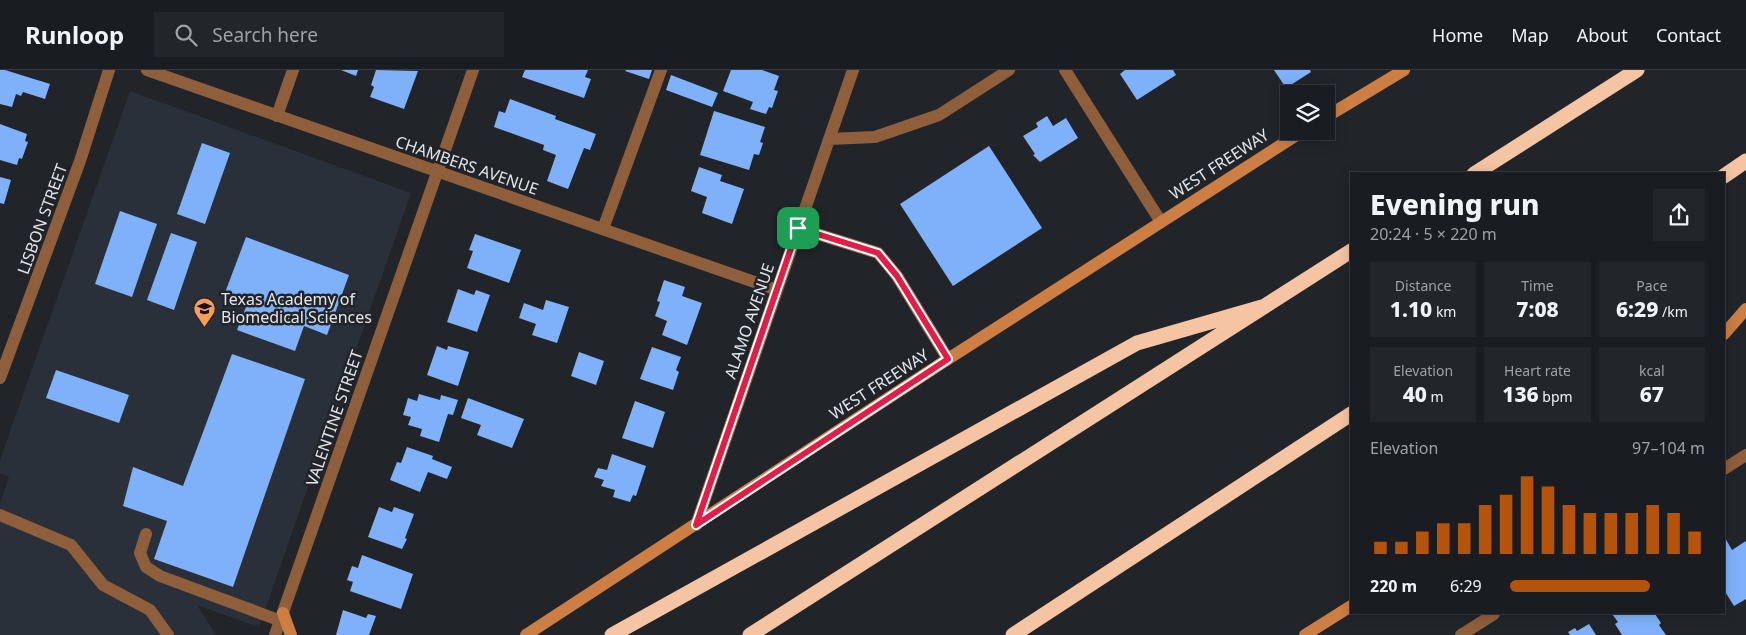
<!DOCTYPE html>
<html lang="en">
<head>
<meta charset="utf-8">
<style>
	:root { --surface:#191c20; --page:#222529; --text:#f1f3f6; --muted:#9fa1a5; --line:#373a3e; --accent:#b45309 }
	body { margin:0; font-family:"Noto Sans",sans-serif; background:var(--page); color:var(--text); height:100vh; display:flex; flex-direction:column; font-size:19px; white-space:nowrap }
	* { box-sizing:border-box; margin:0 }
	p { font-size:16px; color:var(--muted) }
	.icon { flex:none; width:28px; height:28px; fill:none; stroke:currentColor; stroke-width:2; stroke-linecap:round; stroke-linejoin:round }
	.map { position:relative; flex:1; overflow:hidden }
	.side { position:absolute; left:1350px; top:102px; width:375px; height:442px; display:flex; flex-direction:column; background:var(--surface); border-radius:0px; box-shadow:0 2px 12px #0003,0 0 0 1px var(--line) }
	.side>* { flex:none }
	.fabs { position:absolute; left:1280px; top:15px; display:grid; gap:10px }
	.fabs a { display:grid; place-items:center; width:55px; height:55px; border-radius:0px; background:var(--surface); box-shadow:0 2px 12px #0003,0 0 0 1px var(--line); font-size:25px }
	.pin { position:absolute; display:grid; place-items:center; width:42px; height:42px; color:#fff; margin:-21px; border-radius:10px; box-shadow:0 2px 8px #0006 }
	.round { display:grid; place-items:center; flex:none; width:52px; height:52px; border-radius:0px; background:var(--page) }
	.summary { display:flex; align-items:center; justify-content:space-between; height:85px; padding:0 20px }
	h1 { font-size:28px; font-weight:800; line-height:38px }
	.stats { display:grid; grid-template-columns:repeat(3,1fr); gap:8px; height:85px; padding:5px 20px }
	.stats div { display:grid; align-content:center; border-radius:0px; background:var(--page); text-align:center }
	.stats b { font-size:21px; font-weight:800 }
	.stats small { font-size:14px; font-weight:400 }
	.stats p { font-size:14px }
	.chart { height:140px; padding:10px 20px }
	.chart p { display:flex; justify-content:space-between }
	.chart svg { width:100%; height:90px; margin-top:5px; stroke:var(--accent); stroke-width:6 }
	ul { padding:0 20px; list-style:none; font-size:16px }
	li { display:grid; grid-template-columns:80px 60px 1fr; align-items:center; height:38px }
	li i { height:12px; border-radius:6px; background:var(--accent) }
	header { display:flex; align-items:center; gap:30px; box-sizing:border-box; height:70px; padding:0 25px; background:var(--surface); border-bottom:1px solid var(--line) }
	header strong { font-size:24px }
	nav { display:flex; gap:28px; margin-inline-start:auto; font-size:18px }
	.search { width:350px; height:45px; background:var(--page); display:flex; align-items:center; gap:12px; box-sizing:border-box; padding:0 18px; border-radius:0px; color:var(--muted); font-size:19px }
	.map>svg:first-child { display:block }
</style>
</head>
<body>
<header>
<strong>Runloop</strong>
<div class="search"><svg class="icon" aria-label="search" viewBox="0 0 24 24"><circle cx="10" cy="10" r="6"/><path d="M15 15l6 6"/></svg>Search here</div>
<nav><a>Home</a><a>Map</a><a>About</a><a>Contact</a></nav>
</header>
<div class="map">
<svg width="1746" height="565" viewBox="0 0 1746 565">
	<rect width="100%" height="100%" fill="#21252a"/>
	<path fill="#2a303a" d="M130 21 411 123 259 557 197 535 216 565H0V433L9 407 0 403V390Z"/>
	<path fill="#7eb1fa" d="M0 0H5L50 14 45 29 23 22 21 26 16 24 12 37 0 34Z
		M341 0H358L356 6Z
		M376 0 418 1 404 39 370 27 374 17 371 15Z
		M525 0H588L585 7 591 9 584 28 522 7Z
		M626 0H652L649 9 625 1Z
		M731 0H762L779 6 774 20 778 21 772 38 769 37 766 44 750 39 753 32 723 21Z
		M1125 0H1173L1176 5 1137 30 1120 4Z
		M1274 0H1310L1311 2 1286 18Z
		M671 5 718 23 712 37 666 20Z
		M510 29 556 46 555 49 596 64 590 80 584 78 568 119 547 111 556 85 543 80 544 75 494 57 499 41 505 43Z
		M714 41 765 57 760 72 763 73 759 85 754 84 749 100 700 85Z
		M1047 46 1053 56 1066 48 1078 68 1040 92 1033 85 1035 84 1023 66 1038 57 1036 53Z
		M0 54 27 64 25 71 28 72 22 89 19 88 17 95 0 90Z
		M202 73 230 83 205 154 177 144Z
		M989 76 1042 158 953 216 900 134Z
		M699 97 722 105 720 111 744 119 732 154 702 143 707 127 691 121Z
		M0 107 11 110 4 134 0 133Z
		M120 141 157 154 132 227 95 214Z
		M171 163 197 172 174 240 147 230Z
		M475 164 521 180 509 213 467 198 473 181 469 180Z
		M246 167 349 205 327 265 304 256 295 281 237 260 246 237 223 228Z
		M664 210 685 217 682 226 702 233 687 275 662 265 667 251 655 246 660 232 657 231Z
		M458 219 474 225 476 220 490 225 477 262 447 252Z
		M546 230 569 237 557 273 532 265 536 254 519 248 524 233 543 240Z
		M437 276 447 280 448 276 469 282 458 316 427 305Z
		M652 277 681 287 676 300 679 302 673 320 640 309Z
		M579 282 604 291 596 315 571 306Z
		M232 284 305 309 233 517 154 489 167 451 123 436 133 397 183 416Z
		M56 300 129 325 119 353 46 328Z
		M419 324 440 330 441 325 458 330 453 345 448 344 439 372 420 366 422 359 408 355 411 347 403 345 408 328 417 331Z
		M468 328 524 349 512 378 477 365 481 355 461 348Z
		M635 331 665 342 653 378 622 368Z
		M407 377 433 386 432 389 452 397 447 409 428 402 420 422 390 410 397 392 401 393Z
		M612 384 646 396 636 426 633 425 630 432 613 427 615 420 601 416 604 410 594 407 598 398 607 400Z
		M379 437 392 442 394 437 414 444 405 468 407 469 402 479 368 467Z
		M1724 466 1732 480 1746 471V529L1734 536 1724 520Z
		M362 485 413 504 401 539 350 521 353 512 347 510 352 496 358 498Z
		M343 540 366 548 368 544 376 546 369 565H336Z
		M1612 544H1655L1661 553 1659 555 1666 565H1622L1615 554 1618 552Z
		M1589 554 1596 565H1570L1568 562 1575 558 1577 561Z"/>
	<g fill="none" stroke-linecap="round" stroke-linejoin="round">
		<path stroke="#8f5f3c" stroke-width="12" d="M1065 0 1161 152
			M277 46 293 0
			M798 158 878 183 897 206 948 289
			M603 159 661 0
			M0 445 71 475 103 515 150 540 168 565
			M146 464 140 483 146 497 160 506 281 551"/>
		<path stroke="#8f5f3c" stroke-width="12" d="M147 0 777 220
			M829 69 875 67 939 45 1009 0
			M0 308 80 91 109 0
			M1724 399 1746 385
			M696 455 853 0
			M275 565 473 0
			M1461 565 1494 544"/>
		<path stroke="#cc7e43" stroke-width="12" d="M1326 47 1404 0
			M1724 264 1746 239
			M283 543 291 565
			M526 565 948 289 1303 61
			M1305 565 1351 536"/>
		<path stroke="#f5c4a3" stroke-width="15" d="M1474 104 1637 0
			M1724 106 1746 91
			M612 565 1137 273 1262 237
			M750 565 1351 181
			M1013 565 1351 344"/>
	</g>
	<g fill="none" stroke-linecap="round" stroke-linejoin="round">
		<defs>
			<path id="route" d="M798 158 878 183 897 206 948 289 696 455Z"/>
		</defs>
		<use href="#route" stroke="#fff" stroke-width="10"/>
		<use href="#route" stroke="#e11d48" stroke-width="6"/>
	</g>
	<defs>
		<symbol id="school-pin" viewBox="-11 -11 22 30"><path d="M0 17L-7.5 6A9.5 9.5 0 1 1 7.5 6Z" fill="#fd9d55" stroke="#21252a"/><path d="M0-5L7-2L0 1L-7-2ZM-4 1L0 2.5L4 1V4Q0 6-4 4Z" fill="#111"/></symbol>
	</defs>
	<g fill-rule="evenodd">
		<use href="#school-pin" x="192" y="226" width="25" height="34"/>
	</g>
	<g text-anchor="middle" dominant-baseline="central" stroke-width="5" stroke-linejoin="round" paint-order="stroke">
		<g font-size="16" fill="#e3e5e9" stroke="#21252a">
			<text transform="translate(1219 94) rotate(-33)">WEST FREEWAY</text>
			<text transform="translate(467 95) rotate(19)">CHAMBERS AVENUE</text>
			<text transform="translate(42 149) rotate(-70)">LISBON STREET</text>
			<text transform="translate(749 251) rotate(-71)">ALAMO AVENUE</text>
			<text transform="translate(879 314) rotate(-33)">WEST FREEWAY</text>
			<text transform="translate(334 348) rotate(-71)">VALENTINE STREET</text>
		</g>
		<g font-size="16" fill="#e3e5e9" stroke="#21252a" text-anchor="start">
			<text x="221" y="229">Texas Academy of<tspan x="221" dy="18">Biomedical Sciences</tspan></text>
		</g>
	</g>
</svg>
<div class="fabs">
<a><svg class="icon" aria-label="layers" viewBox="0 0 24 24"><path d="M12 4l9 5-9 5-9-5zM3 14l9 5 9-5"/></svg></a>
</div>
<div class="pin" style="left:798px;top:158px;background:#1e9e55"><svg class="icon" aria-label="arrive" viewBox="0 0 24 24"><path d="M6 21V4h12l-3 4 3 4H6"/></svg></div>
<section class="side">
<div class="summary"><div><h1>Evening run</h1><p>20:24 · 5 × 220 m</p></div><a class="round"><svg class="icon" aria-label="share" viewBox="0 0 24 24"><path d="M12 15V3M7 8l5-5 5 5M5 13v7h14v-7"/></svg></a></div>
<div class="stats">
<div><p>Distance</p><b>1.10<small> km</small></b></div>
<div><p>Time</p><b>7:08</b></div>
<div><p>Pace</p><b>6:29<small> /km</small></b></div>
</div>
<div class="stats">
<div><p>Elevation</p><b>40<small> m</small></b></div>
<div><p>Heart rate</p><b>136<small> bpm</small></b></div>
<div><p>kcal</p><b>67</b></div>
</div>
<div class="chart"><p><span>Elevation</span>97–104 m</p>
<svg viewBox="0 0 160 44" preserveAspectRatio="none"><path d="M5 44V38M15 44V38M25 44V33M35 44V29M45 44V29M55 44V20M65 44V15M75 44V6M85 44V11M95 44V20M105 44V24M115 44V24M125 44V24M135 44V20M145 44V24M155 44V33"/></svg>
</div>
<ul>
<li><b>220 m</b>6:29<i style="width:72%"></i></li>
</ul>
</section>
</div>
</body>
</html>
